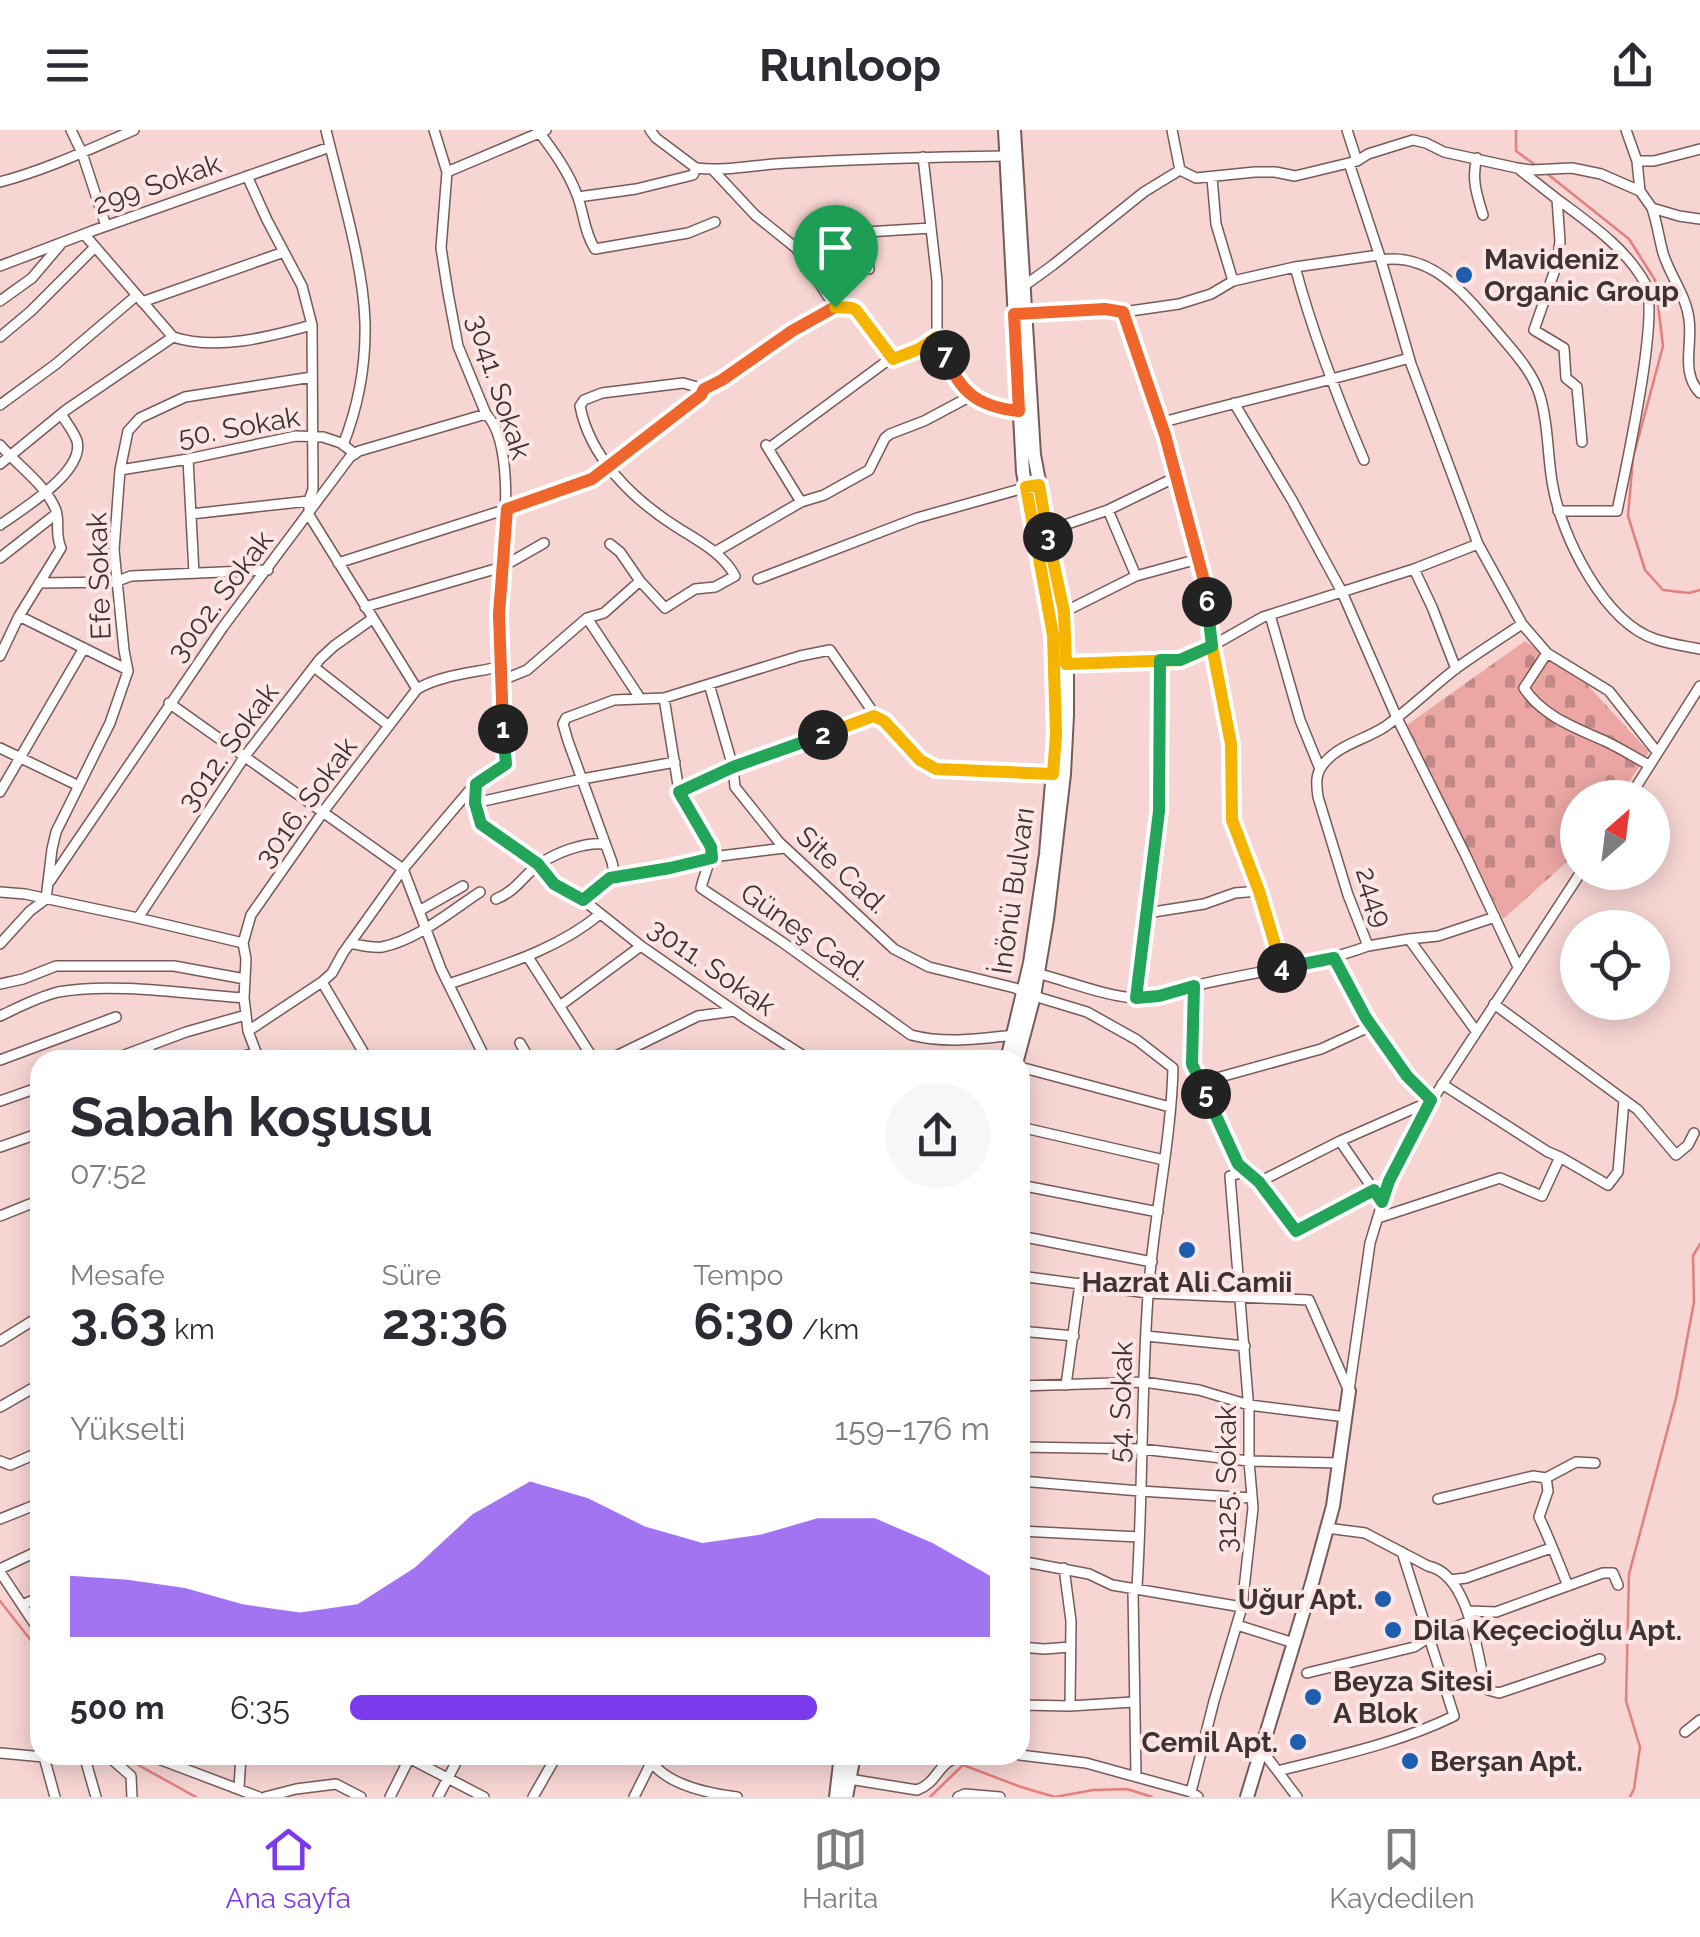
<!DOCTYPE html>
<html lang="tr">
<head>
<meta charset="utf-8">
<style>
	:root { --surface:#fff; --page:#f7f7f7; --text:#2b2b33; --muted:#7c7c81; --line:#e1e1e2; --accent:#7c3aed }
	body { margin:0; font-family:Raleway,sans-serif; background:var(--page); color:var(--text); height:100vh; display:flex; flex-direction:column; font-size:38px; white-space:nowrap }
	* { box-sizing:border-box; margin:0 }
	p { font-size:32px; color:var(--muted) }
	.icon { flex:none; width:55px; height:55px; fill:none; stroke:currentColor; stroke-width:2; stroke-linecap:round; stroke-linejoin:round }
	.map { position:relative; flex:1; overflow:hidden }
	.panel { position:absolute; left:30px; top:920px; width:1000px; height:715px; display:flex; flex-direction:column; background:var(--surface); border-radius:30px; box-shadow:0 5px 25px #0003 }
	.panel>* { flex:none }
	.needle { width:65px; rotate:28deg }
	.controls { position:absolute; left:1560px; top:650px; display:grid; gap:20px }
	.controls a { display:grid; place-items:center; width:110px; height:110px; border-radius:50%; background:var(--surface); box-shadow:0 5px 25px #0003; font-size:50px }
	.pin { position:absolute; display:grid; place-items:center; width:85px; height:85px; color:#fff; margin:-102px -42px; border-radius:50% 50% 50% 0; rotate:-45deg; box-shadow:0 0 10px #0007 }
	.pin .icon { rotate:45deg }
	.km { position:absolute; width:50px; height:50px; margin:-25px; border-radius:50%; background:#222; color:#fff; font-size:28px; line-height:50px; text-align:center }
	.round { display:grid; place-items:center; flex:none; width:105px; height:105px; border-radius:52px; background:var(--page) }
	.overview { display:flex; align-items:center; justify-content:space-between; height:170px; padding:0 40px }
	h1 { font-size:55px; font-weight:700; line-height:75px }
	.metrics { display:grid; grid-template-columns:repeat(3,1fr); gap:15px; height:170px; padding:10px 40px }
	.metrics div { display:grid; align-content:center }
	.metrics b { font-size:50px; font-weight:700 }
	.metrics small { font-size:28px; font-weight:400 }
	.metrics p { font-size:28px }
	.chart { height:280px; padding:20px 40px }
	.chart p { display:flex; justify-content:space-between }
	.chart svg { width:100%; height:180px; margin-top:10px; fill:var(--accent); opacity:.7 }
	ul { padding:0 40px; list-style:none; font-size:32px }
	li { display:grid; grid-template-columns:160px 120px 1fr; align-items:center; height:75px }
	li i { height:25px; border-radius:12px; background:var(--accent) }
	header { display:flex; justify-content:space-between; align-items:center; height:130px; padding:0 40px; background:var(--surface); font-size:45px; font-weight:700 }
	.tabs { display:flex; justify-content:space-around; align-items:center; height:140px; border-top:2px solid var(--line); background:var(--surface); font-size:28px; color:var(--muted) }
	.tabs a { display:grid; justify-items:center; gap:5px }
	.tabs .selected { color:var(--accent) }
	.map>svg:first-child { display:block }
</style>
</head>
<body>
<header><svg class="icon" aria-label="menu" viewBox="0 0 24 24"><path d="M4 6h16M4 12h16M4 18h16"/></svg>Runloop<svg class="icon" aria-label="share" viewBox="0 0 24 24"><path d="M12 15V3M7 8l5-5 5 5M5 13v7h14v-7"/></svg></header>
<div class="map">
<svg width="1700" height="1667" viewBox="0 0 1700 1667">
	<defs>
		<pattern id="cemetery-stones" width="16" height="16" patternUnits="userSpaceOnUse" patternTransform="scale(2.5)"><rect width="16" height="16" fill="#eca7a4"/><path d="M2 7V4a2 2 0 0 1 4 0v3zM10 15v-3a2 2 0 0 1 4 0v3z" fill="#c18986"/></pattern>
	</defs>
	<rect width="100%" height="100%" fill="#f7d5d3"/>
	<path fill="url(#cemetery-stones)" d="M1525 511 1582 549 1649 622 1619 667 1578 668 1577 723 1503 789 1407 595Z"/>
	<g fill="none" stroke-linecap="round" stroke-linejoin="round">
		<path stroke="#e37f7d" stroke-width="2.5" d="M1516 0V21L1538 37
			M1545 42 1629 109 1655 150 1663 216 1633 328 1628 386 1645 440 1663 460 1689 463 1700 460
			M0 1471 40 1522
			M125 1625 140 1636 196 1667
			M930 1667 963 1635 1021 1657 1055 1667 1093 1660 1127 1659 1152 1667
			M1630 1667 1634 1659 1640 1617 1626 1571 1629 1444 1676 1268 1694 1172 1693 1126 1700 1114"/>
		<defs>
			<path id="street" d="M71 0 82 23 106 96
				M326 0C340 59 363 132 365 192 366 233 358 277 343 315
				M650 0 656 8 696 38
				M1172 0 1180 40 1196 48 1255 42H1275L1295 46 1357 31 1368 24 1413 10 1426 13 1444 22 1517 38 1531 40 1572 38 1601 44 1640 61 1652 78 1679 86 1700 89
				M1347 0 1357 31
				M1626 0 1637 31 1640 61
				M539 2C554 22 568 41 577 65 584 83 584 102 595 119L688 103 715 92
				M923 27 937 151V207
				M1477 28C1471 48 1477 66 1483 85
				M1637 31H1654L1700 19
				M1349 33 1381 130 1411 234 1478 414 1522 494 1547 523 1609 561 1657 622
				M713 40 755 85 796 118 835 177
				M1520 40 1557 69 1560 111 1557 134 1534 200 1564 218 1566 248 1577 257 1582 312
				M447 42 546 0
				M247 46 267 90 302 156 312 195 313 359 309 371V385L417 559
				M1212 48 1216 94 1233 151
				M0 52C46 40 90 19 134 0
				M578 67 636 59 693 45 696 38C726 42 758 34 789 33 861 29 934 27 1006 26
				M1557 69C1589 93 1625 117 1645 153 1661 182 1625 342 1617 381H1558
				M1652 78C1657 93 1659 108 1663 123 1670 146 1686 165 1689 189 1693 215 1680 242 1700 263
				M84 104 173 207C217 221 269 207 312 195
				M1381 130C1434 122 1468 168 1498 203 1514 222 1533 242 1540 266 1549 295 1547 327 1553 357 1562 407 1604 492 1655 509 1669 514 1685 516 1700 519
				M0 136 92 101 330 17
				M1295 137 1379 125
				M869 139 866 102 931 98
				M1024 156 1053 135 1144 62 1180 40
				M0 171 32 148 60 115
				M142 172 284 122
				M1123 182 1165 305 1203 447 1212 516 1231 614 1232 690 1259 761 1282 838
				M1021 183 1105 179 1123 182 1179 174 1211 164 1233 151 1295 137C1313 204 1337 267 1364 330
				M0 207 31 181 95 117
				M1234 273 1292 370 1342 462 1397 588 1465 724 1518 837
				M0 275 56 234 136 166
				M1160 293C1243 270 1327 252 1409 228
				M0 315C17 335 44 353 55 378 61 390 54 402 61 418L19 486 0 526
				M766 315 801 372
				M769 318 887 231 919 219 937 207C956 252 965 276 1019 281
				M188 329 194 443
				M0 334 66 280 173 207
				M120 340 188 329 296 306 323 307 341 313 355 324
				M1108 380 1136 446
				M191 384 309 371
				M0 395C21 380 85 342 77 311 74 302 66 292 61 284
				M1047 401 1108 380 1176 347
				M610 414 620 422 640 451 665 478 695 459 715 457 735 446C722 422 698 411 675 396 633 369 590 328 580 276L584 270 602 263 683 253 704 259
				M715 422 801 372 824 365 869 340 885 308 890 304 924 291 971 266
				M0 428 56 384
				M338 433 507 379 592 349 701 265 704 259 722 250 791 201 835 177H852L856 180 893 229
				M1414 439 1432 477 1456 539
				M758 449 917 388 1031 356
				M39 453 115 452 131 446 268 440
				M365 477 502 437 544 413
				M1064 482 1136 446 1198 429
				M1270 485 1300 590 1320 639
				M19 486 128 540
				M587 488 638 565V569
				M1547 523 1524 558C1542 586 1576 598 1605 611 1620 618 1634 627 1649 635
				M1067 534 1180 530 1212 516 1263 487 1414 439 1478 414
				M314 537 389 596
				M500 551 527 540 587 488 604 483 640 451
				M709 554 733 637 735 657 779 712 894 819 929 837 1015 858 1034 866 1087 882 1137 910 1173 938C1171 1014 1153 1090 1148 1166 1141 1263 1143 1361 1137 1457L1133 1460 1136 1646
				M664 568 679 661 711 717C712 731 704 744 701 758L782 812 911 905C946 914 979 909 1015 905
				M169 573 403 739 441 839 486 930
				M0 618 79 656
				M476 654V680L481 694 494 704 516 717 538 734 553 754 577 765 641 816 746 889 810 930
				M679 661 733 637 875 585
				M0 662 84 518
				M1629 668 1700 556
				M475 673 582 649 675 632
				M610 747 614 742 612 732 568 611 563 594 566 588 614 570 664 568 800 526 830 520 875 585C899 600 909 624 936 639L1053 643
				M50 751 223 497 350 327 359 321 486 284
				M0 762 25 764 138 788 243 813
				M496 769C518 760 524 744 541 733 558 722 584 712 604 714
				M583 771 610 747 669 738 712 727 784 718
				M419 781 463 756
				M1147 783 1204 774 1235 763 1259 761
				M138 788 245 626 320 529 334 516 372 489
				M1409 809 1438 806 1495 787
				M350 813C360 815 371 818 382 817 417 810 451 781 480 762
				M0 814 30 781 46 769 52 719 56 702 110 593 128 541 124 520 114 420 120 340 128 301 140 288 185 267 312 247
				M1368 816 1409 809 1476 901
				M528 827 594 930
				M1036 843C1068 851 1101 865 1134 868 1155 869 1174 861 1194 856 1252 841 1312 837 1368 816L1348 765 1318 667C1316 653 1315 642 1326 631 1341 614 1367 609 1386 596 1411 578 1433 556 1458 537 1479 522 1501 508 1522 494
				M322 852 368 930
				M0 854 23 849 56 836H174L245 849
				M449 854C501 836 557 820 600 784
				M1194 856 1192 934 1198 948 1238 1034 1259 1052 1296 1101 1374 1060
				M1136 868 1159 681 1160 530
				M1494 874 1638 980 1676 1025 1688 1015 1694 1003
				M561 875 641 816
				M0 886C19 877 38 867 58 862 111 852 189 864 244 868
				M248 901 322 852 332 843 343 823 403 739 469 661 505 634C501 585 498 536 499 488 500 441 520 317 486 284L458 216 448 163 441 118 447 42 434 0
				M520 913 530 930
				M148 916 153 930
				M0 930 116 887
				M111 930 186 902 246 885
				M234 930 255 922
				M259 930 248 901 244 868 246 829 243 813 251 785 326 678 417 559C441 545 472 543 499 537
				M608 930 698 886 735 881
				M1020 937 1170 977
				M1198 948 1213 949 1321 919 1371 896
				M1442 954 1548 1022 1560 1027 1608 1055 1618 1042 1624 970
				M0 971 40 957
				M1020 997 1164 1030
				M1340 1011 1375 1062
				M0 1017 40 1003
				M1259 1052 1340 1011 1431 971 1407 947 1366 889 1335 828
				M1020 1055 1158 1082
				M0 1086 40 1070
				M1378 1088 1500 1048 1542 1066 1560 1027
				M1020 1106 1152 1132
				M40 1110 37 1113 40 1160
				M1020 1146 1148 1163 1309 1170 1348 1259
				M1020 1201 1074 1206
				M1146 1206 1245 1216
				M0 1211 40 1186
				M1066 1255 1080 1153
				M1020 1256 1144 1252 1199 1260 1249 1275 1346 1287
				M1349 1261 1370 1113 1389 1051 1427 978 1581 742
				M0 1277 40 1254
				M1020 1317 1141 1319 1249 1331 1339 1333
				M0 1331 10 1335 40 1322
				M1020 1351 1140 1361 1252 1368
				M1438 1369 1533 1346 1546 1348
				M0 1389 40 1373
				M1327 1398 1365 1403 1428 1436C1469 1444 1477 1522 1485 1556L1488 1560 1499 1563 1600 1529
				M1020 1401 1139 1407
				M1020 1431 1089 1444 1112 1455 1242 1477
				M1064 1438 1071 1491 1070 1576
				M0 1439 40 1420
				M0 1442 40 1502
				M1450 1450 1466 1448 1551 1418
				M1568 1456C1558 1432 1550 1410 1539 1387L1548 1361 1546 1348 1576 1332 1595 1333
				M22 1475 40 1467
				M1468 1481 1496 1482 1603 1443H1613L1618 1455
				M1237 1495 1294 1513
				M1020 1517 1044 1519 1070 1517
				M1307 1543 1414 1517 1428 1508 1470 1491
				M1020 1575 1070 1576 1133 1572
				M1685 1602 1700 1590
				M1261 1619 1297 1667
				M0 1623 44 1627 51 1625
				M84 1625 96 1667
				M107 1625 131 1646 132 1667
				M148 1625 259 1667
				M403 1625 484 1667
				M642 1625C649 1630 654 1635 660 1641 679 1657 713 1664 737 1667
				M1020 1625 1086 1633 1191 1662 1198 1667
				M44 1627 55 1667
				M1278 1641C1337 1626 1399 1613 1454 1586L1402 1422
				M849 1649 917 1660C940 1652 936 1630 966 1625
				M239 1658 241 1625
				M1191 1662 1214 1571 1242 1477 1253 1378 1249 1331V1281L1230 1046 1247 1041
				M265 1667 296 1659 336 1654 361 1667
				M390 1667 411 1625
				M438 1667 460 1625
				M533 1667 557 1625
				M634 1667 655 1625
				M958 1667 965 1664 1000 1667"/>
			<path id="secondary" d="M1005 0 1023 342 1053 505 1056 557V605L1046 724 1030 833 1007 930
				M1014 0 1034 325 1064 482 1067 512V585L1064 644 1047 789 1034 866 1017 930
				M836 1667 841 1625
				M846 1667 854 1625
				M1247 1667 1312 1453 1333 1376 1349 1261"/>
		</defs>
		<use href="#street" stroke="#775a59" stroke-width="12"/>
		<use href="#secondary" stroke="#775a59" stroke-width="16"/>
		<use href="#street" stroke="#fff" stroke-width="9"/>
		<use href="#secondary" stroke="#fff" stroke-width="12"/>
	</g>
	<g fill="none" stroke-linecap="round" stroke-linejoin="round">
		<defs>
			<path id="split-1" d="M503 599 499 484 507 379 592 349 701 265 704 259 722 250 792 201 835 177"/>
			<path id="split-2" d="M503 599 506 634 476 654 475 673 481 694 538 734 554 754 583 770 610 748 670 738 712 728 711 717 679 662 733 637 823 605"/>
			<path id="split-3" d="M823 605 874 586 884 591 920 630 936 639 1053 644 1056 605 1053 505 1026 357 1039 355 1048 407"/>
			<path id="split-4" d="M1048 407 1064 482 1066 534 1180 530 1212 516 1231 614 1232 690 1259 761 1282 838"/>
			<path id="split-5" d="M1206 964 1238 1034 1259 1052 1296 1101 1374 1060 1382 1072 1389 1051 1431 970 1407 946 1366 888 1334 828 1282 838"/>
			<path id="split-6" d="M1206 964 1192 934 1194 856 1159 866 1136 868 1159 681 1160 530H1180L1212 516 1207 472"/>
			<path id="split-7" d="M945 225C960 263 979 277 1019 281L1014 184 1105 179 1123 182 1165 305 1203 447 1207 472"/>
			<path id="split-8" d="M835 177 852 178 856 180 893 229 919 219 937 207 945 225"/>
		</defs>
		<use href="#split-1" stroke="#fff" stroke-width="20"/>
		<use href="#split-2" stroke="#fff" stroke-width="20"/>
		<use href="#split-3" stroke="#fff" stroke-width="20"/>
		<use href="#split-4" stroke="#fff" stroke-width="20"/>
		<use href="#split-5" stroke="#fff" stroke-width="20"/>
		<use href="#split-6" stroke="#fff" stroke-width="20"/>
		<use href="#split-7" stroke="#fff" stroke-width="20"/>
		<use href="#split-8" stroke="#fff" stroke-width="20"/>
		<use href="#split-1" stroke="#f0652b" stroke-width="12"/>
		<use href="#split-2" stroke="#22a559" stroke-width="12"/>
		<use href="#split-3" stroke="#f5b400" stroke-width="12"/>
		<use href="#split-4" stroke="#f5b400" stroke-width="12"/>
		<use href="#split-5" stroke="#22a559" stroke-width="12"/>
		<use href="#split-6" stroke="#22a559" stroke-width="12"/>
		<use href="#split-7" stroke="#f0652b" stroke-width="12"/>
		<use href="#split-8" stroke="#f5b400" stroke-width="12"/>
	</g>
	<g fill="#1f5dae" stroke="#fbe6e5" stroke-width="4">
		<circle cx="1464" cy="145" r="10"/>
		<circle cx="1187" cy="1120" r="10"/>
		<circle cx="1383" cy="1469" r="10"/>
		<circle cx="1393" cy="1500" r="10"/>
		<circle cx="1313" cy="1567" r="10"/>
		<circle cx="1298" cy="1612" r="10"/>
		<circle cx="1410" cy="1631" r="10"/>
	</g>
	<g text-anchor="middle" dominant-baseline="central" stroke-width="8" stroke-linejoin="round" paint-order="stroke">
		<g font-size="28" fill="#3f3232" stroke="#fbe6e5">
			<text transform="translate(157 54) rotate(-19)">299 Sokak</text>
			<text transform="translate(499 257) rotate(72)">3041. Sokak</text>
			<text transform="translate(239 297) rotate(-10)">50. Sokak</text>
			<text transform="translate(99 446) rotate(-92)">Efe Sokak</text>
			<text transform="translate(220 466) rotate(-53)">3002. Sokak</text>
			<text transform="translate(228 617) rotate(-54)">3012. Sokak</text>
			<text transform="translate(306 672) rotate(-54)">3016. Sokak</text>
			<text transform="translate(842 740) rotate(43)">Site Cad.</text>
			<text transform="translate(1013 761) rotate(-82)">İnönü Bulvarı</text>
			<text transform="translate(1374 767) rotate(72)">2449</text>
			<text transform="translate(804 802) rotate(35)">Güneş Cad.</text>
			<text transform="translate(712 837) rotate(35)">3011. Sokak</text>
			<text transform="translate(1121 1272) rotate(-88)">54. Sokak</text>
			<text transform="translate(1226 1349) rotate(-90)">3125. Sokak</text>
		</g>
		<g font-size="28" font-weight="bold" fill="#3f3232" stroke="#fbe6e5" text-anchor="start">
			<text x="1484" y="129">Mavideniz<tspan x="1484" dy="32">Organic Group</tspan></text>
			<text x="1187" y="1152" text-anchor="middle">Hazrat Ali Camii</text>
			<text x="1363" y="1469" text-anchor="end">Uğur Apt.</text>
			<text x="1413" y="1500">Dila Keçecioğlu Apt.</text>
			<text x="1333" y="1551">Beyza Sitesi<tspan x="1333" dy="32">A Blok</tspan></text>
			<text x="1278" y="1612" text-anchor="end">Cemil Apt.</text>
			<text x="1430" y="1631">Berşan Apt.</text>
		</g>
	</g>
</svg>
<div class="controls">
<a><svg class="needle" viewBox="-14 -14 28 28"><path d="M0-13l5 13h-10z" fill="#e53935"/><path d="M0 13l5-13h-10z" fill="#7c7c81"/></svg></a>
<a><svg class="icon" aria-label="locate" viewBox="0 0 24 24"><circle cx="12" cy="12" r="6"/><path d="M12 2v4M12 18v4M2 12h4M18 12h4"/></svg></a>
</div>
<div class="pin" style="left:835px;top:177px;background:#1e9e55"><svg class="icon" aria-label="arrive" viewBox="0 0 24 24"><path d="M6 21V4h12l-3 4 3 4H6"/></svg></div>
<b class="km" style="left:503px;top:599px">1</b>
<b class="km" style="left:823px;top:605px">2</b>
<b class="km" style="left:1048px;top:407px">3</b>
<b class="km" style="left:1282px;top:838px">4</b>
<b class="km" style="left:1206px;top:964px">5</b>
<b class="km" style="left:1207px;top:472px">6</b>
<b class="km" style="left:945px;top:225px">7</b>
<section class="panel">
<div class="overview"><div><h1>Sabah koşusu</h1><p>07:52</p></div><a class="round"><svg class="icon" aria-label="share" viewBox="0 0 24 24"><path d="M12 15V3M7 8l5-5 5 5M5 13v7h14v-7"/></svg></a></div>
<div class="metrics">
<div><p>Mesafe</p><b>3.63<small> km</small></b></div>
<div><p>Süre</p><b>23:36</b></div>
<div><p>Tempo</p><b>6:30<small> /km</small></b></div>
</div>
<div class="chart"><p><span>Yükselti</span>159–176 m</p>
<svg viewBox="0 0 160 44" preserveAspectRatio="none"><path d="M0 44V29L10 30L20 32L30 36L40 38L50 36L60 27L70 14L80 6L90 10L100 17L110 21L120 19L130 15L140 15L150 21L160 29V44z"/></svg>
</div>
<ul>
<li><b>500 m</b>6:35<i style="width:73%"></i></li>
</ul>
</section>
</div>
<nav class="tabs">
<a class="selected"><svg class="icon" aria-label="home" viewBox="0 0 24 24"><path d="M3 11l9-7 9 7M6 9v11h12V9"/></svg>Ana sayfa</a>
<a><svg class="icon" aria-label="map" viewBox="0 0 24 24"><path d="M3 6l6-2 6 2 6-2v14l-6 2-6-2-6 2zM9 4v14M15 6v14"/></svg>Harita</a>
<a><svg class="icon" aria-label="saved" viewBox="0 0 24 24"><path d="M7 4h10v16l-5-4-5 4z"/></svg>Kaydedilen</a>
</nav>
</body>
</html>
